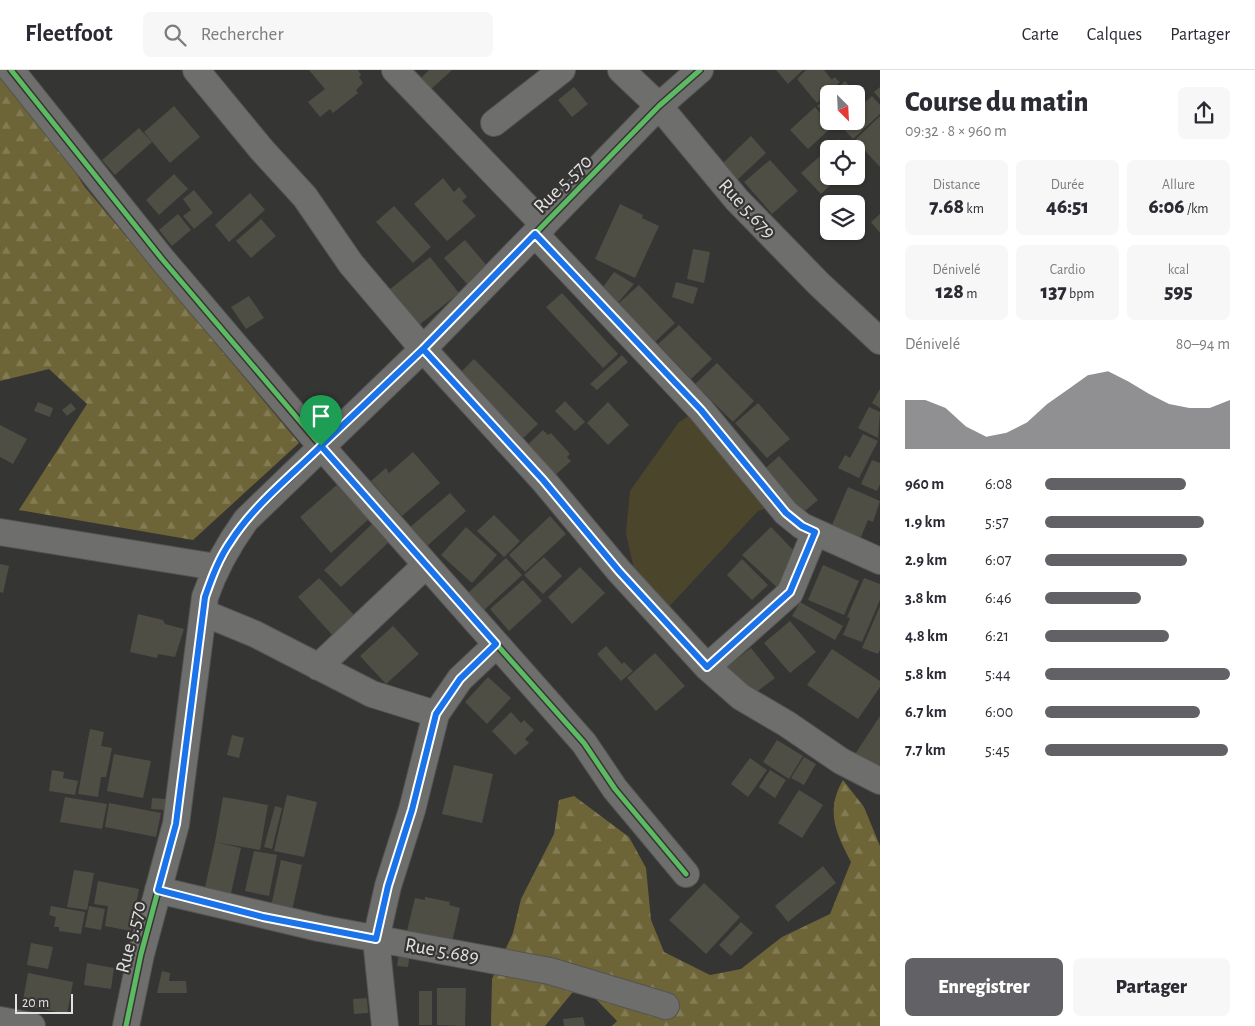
<!DOCTYPE html>
<html lang="fr">
<head>
<meta charset="utf-8">
<style>
	:root { --surface:#fff; --page:#f7f7f7; --text:#2b2b33; --muted:#7c7c81; --line:#e1e1e2; --accent:#626266 }
	body { margin:0; font-family:"Alegreya Sans",sans-serif; background:var(--page); color:var(--text); height:100vh; display:flex; flex-direction:column; font-size:19px; white-space:nowrap }
	* { box-sizing:border-box; margin:0 }
	p { font-size:16px; color:var(--muted) }
	.icon { flex:none; width:28px; height:28px; fill:none; stroke:currentColor; stroke-width:2; stroke-linecap:round; stroke-linejoin:round }
	.map { position:relative; flex:1; overflow:hidden }
	.details { display:flex; flex-direction:column; background:var(--surface); width:375px }
	.details>* { flex:none }
	.needle { width:32px; rotate:156deg }
	.controls { position:absolute; left:820px; top:15px; display:grid; gap:10px }
	.controls a { display:grid; place-items:center; width:45px; height:45px; border-radius:8px; background:var(--surface); box-shadow:0 1px 4px #0004; font-size:25px }
	.scale { position:absolute; left:15px; bottom:12px; width:58px; box-sizing:border-box; padding-left:5px; border:2px solid #e2e2e1; border-top:0; font-size:14px; line-height:18px; white-space:nowrap; color:#e2e2e1; -webkit-text-stroke:4px #363533; paint-order:stroke }
	.pin { position:absolute; display:grid; place-items:center; width:42px; height:42px; color:#fff; margin:-51px -21px; border-radius:50% 50% 50% 0; rotate:-45deg; box-shadow:0 0 5px #0007 }
	.pin .icon { rotate:45deg }
	.round { display:grid; place-items:center; flex:none; width:52px; height:52px; border-radius:8px; background:var(--page) }
	.overview { display:flex; align-items:center; justify-content:space-between; height:85px; padding:0 25px }
	h1 { font-size:28px; font-weight:800; line-height:38px }
	.metrics { display:grid; grid-template-columns:repeat(3,1fr); gap:8px; height:85px; padding:5px 25px }
	.metrics div { display:grid; align-content:center; border-radius:8px; background:var(--page); text-align:center }
	.metrics b { font-size:21px; font-weight:800 }
	.metrics small { font-size:14px; font-weight:400 }
	.metrics p { font-size:14px }
	.chart { height:140px; padding:10px 25px }
	.chart p { display:flex; justify-content:space-between }
	.chart svg { width:100%; height:90px; margin-top:5px; fill:var(--accent); opacity:.7 }
	.cta { display:flex; gap:10px; margin-top:auto; padding:10px 25px }
	.cta a { flex:1; height:58px; border-radius:8px; background:var(--accent); color:#fff; font-size:20px; font-weight:800; line-height:58px; text-align:center }
	.cta a+a { background:var(--page); color:var(--text) }
	ul { padding:0 25px; list-style:none; font-size:16px }
	li { display:grid; grid-template-columns:80px 60px 1fr; align-items:center; height:38px }
	li i { height:12px; border-radius:6px; background:var(--accent) }
	header { display:flex; align-items:center; gap:30px; box-sizing:border-box; height:70px; padding:0 25px; background:var(--surface); border-bottom:1px solid var(--line) }
	header strong { font-size:24px }
	nav { display:flex; gap:28px; margin-inline-start:auto; font-size:18px }
	.search { width:350px; height:45px; background:var(--page); display:flex; align-items:center; gap:12px; box-sizing:border-box; padding:0 18px; border-radius:8px; color:var(--muted); font-size:19px }
	main { display:flex; flex:1; min-height:0 }
	.map>svg:first-child { display:block }
</style>
</head>
<body>
<header>
<strong>Fleetfoot</strong>
<div class="search"><svg class="icon" aria-label="search" viewBox="0 0 24 24"><circle cx="10" cy="10" r="6"/><path d="M15 15l6 6"/></svg>Rechercher</div>
<nav><a>Carte</a><a>Calques</a><a>Partager</a></nav>
</header>
<main>
<div class="map">
<svg width="880" height="956" viewBox="0 0 880 956">
	<defs>
		<pattern id="forest-firs" width="22" height="20" patternUnits="userSpaceOnUse" patternTransform="scale(1.25)"><rect width="22" height="20" fill="#6d6537"/><path d="M5 1l3.5 6h-7zM16 11l3.5 6h-7z" fill="#827b54"/></pattern>
	</defs>
	<rect width="100%" height="100%" fill="#353534"/>
	<path fill="#4b462b" d="M690 345 767 438 758 441 665 541 636 508 626 463 630 421 679 352Z"/>
	<path fill="url(#forest-firs)" d="M0 0H12L84 116 299 373 193 470 19 440 87 334 49 299 0 311Z
		M843 710 864 737 880 776V956H612L617 951 591 924 572 923 545 956H491L492 909 513 863 521 829 554 764 559 730 574 726 629 767 646 798 651 850 664 882 710 905 741 899 782 867 830 844 851 792C836 763 825 741 843 710Z"/>
	<path fill="#4f4e44" d="M309 0H358L361 5 359 7 363 13 356 20 358 23 333 43 330 39 320 47 308 32 325 19Z
		M429 0H452L429 21 419 10Z
		M776 0H803L788 14Z
		M806 0H824L832 10 834 7 840 12 817 33 797 9Z
		M845 11 862 29 856 35V24H831Z
		M574 17 588 34 572 47 558 30Z
		M880 17V29L874 22Z
		M829 25V48L817 36Z
		M872 26 880 35V44L853 69 840 55 844 51H856V40Z
		M174 36 200 67 170 93 144 62Z
		M815 37 833 56 808 79 790 60Z
		M880 46V97L855 70Z
		M139 58 152 72 115 105 102 90Z
		M751 66 766 83 737 110 722 94Z
		M839 69 847 79H829V106H840L821 124 801 103Z
		M770 90 798 121 772 144 744 112Z
		M174 104 188 119 159 145 146 130Z
		M443 108 454 122 459 117 467 127 462 131 476 146 447 171 414 134Z
		M194 120 213 143 194 159 183 146 191 140 183 129Z
		M250 123 265 140 229 172 215 155Z
		M620 134 643 145 642 148 659 156 635 208 595 189Z
		M394 136 431 177 413 193 376 152Z
		M178 144 191 160 172 176 159 160Z
		M880 144V163L871 152Z
		M261 149 276 166 251 188 236 171Z
		M465 170 488 197 468 215 444 188Z
		M693 179 710 182 704 213 687 209Z
		M430 187 459 223 419 255 389 220Z
		M614 202 634 214 617 234 600 221Z
		M676 212 698 218 693 234 672 227Z
		M639 215 675 253 655 272 619 233Z
		M562 223 618 284 603 298 546 237Z
		M249 226 264 248 246 259 231 237Z
		M679 255 712 289 691 309 658 274Z
		M622 285 628 292 597 320 590 314Z
		M474 289 538 354 518 373 455 308Z
		M717 293 754 331 733 352 695 314Z
		M880 319V338L872 333Z
		M565 331 585 352 575 361 555 341Z
		M38 332 53 338 50 347 34 341Z
		M608 332 629 355 608 375 587 353Z
		M71 333 76 339 67 346 62 340Z
		M758 333 790 369 767 388 735 353Z
		M869 337 880 342 878 368 858 358Z
		M0 355 27 369 13 394 0 387Z
		M543 360 548 365 551 363 570 384 567 387 571 391 553 407 522 380Z
		M863 364 878 371 859 408 838 398 845 385 850 388Z
		M413 382 440 413 402 446 371 411 386 398 389 403Z
		M779 386 818 430 799 446 760 403Z
		M872 390 880 393V414L877 421 861 414Z
		M339 413 370 448 331 483 300 447Z
		M848 417 880 431 873 452 868 450 859 472 830 460Z
		M450 423 466 441 426 477 409 458Z
		M494 445 520 471 504 487 477 461Z
		M550 446 566 464 525 502 509 485Z
		M372 454 389 472 341 517 324 500Z
		M466 457 497 485 472 513 441 485Z
		M771 457 797 484 781 521 742 485Z
		M544 487 562 506 543 524 524 505Z
		M506 488 522 505 484 540 468 523Z
		M742 489 768 515 752 530 727 505Z
		M0 494 9 496 3 523 0 522Z
		M823 495 859 511 844 545 808 530Z
		M580 497 605 523 572 554 548 527Z
		M319 508 356 547 334 567 298 527Z
		M864 508 880 514V530L862 572 843 565 850 548 847 547Z
		M523 510 542 531 509 561 490 539Z
		M800 532 843 556 835 570 792 546Z
		M880 536V580L878 584 862 578Z
		M138 544 163 550 165 554 184 559 175 587 158 584 157 588 130 582Z
		M790 551 816 582 790 603 764 573Z
		M393 556 419 584 386 614 360 586Z
		M606 576 622 594 624 592 633 601 621 611 597 584Z
		M751 578 775 608 746 630 723 600Z
		M832 579 880 611V617L858 649 807 615Z
		M655 583 685 616 656 641 627 608Z
		M488 607 511 628 487 654 465 632Z
		M511 642 521 653 524 650 534 660 525 669 529 673 515 685 492 661Z
		M880 646V706L852 689Z
		M90 659 104 662 101 676 112 678 106 707H101L98 727 78 724Z
		M232 665 244 668 239 688 227 685Z
		M777 670 803 686 789 709 763 692Z
		M114 684 151 691 143 728 107 721Z
		M804 687 816 694 804 715 791 708Z
		M750 688 767 700 748 727 731 714Z
		M454 695 493 704 482 753 442 744Z
		M52 700 64 702 63 708 78 711 75 725 49 721Z
		M770 700 786 710 775 728 759 717Z
		M799 720 823 735 802 768 778 753Z
		M287 725 317 732 304 787 274 781Z
		M65 727 107 734 102 759 60 752Z
		M223 727 268 735 260 780 215 772Z
		M152 728 166 729 165 740 151 739Z
		M109 733 161 743 156 767 105 757Z
		M275 736 282 738 272 779 264 777Z
		M215 772 241 778 230 828 204 822Z
		M254 781 277 785 269 826 245 821Z
		M281 790 302 795 291 845 270 841Z
		M823 796 836 813 788 852 775 836Z
		M74 800 94 803 87 840 67 837Z
		M98 811 139 819 131 861 105 856 108 836 94 834Z
		M704 813 740 847 706 884 669 850Z
		M425 827 450 832 449 835 460 838 451 876 406 865 415 828 425 830Z
		M51 836 85 842 81 864 59 861V857H54L56 847 49 845Z
		M89 836 105 839 101 860 85 857Z
		M741 852 753 863 731 886 719 875Z
		M31 873 53 877 48 899 27 895Z
		M399 882 410 883 408 897 397 896Z
		M87 893 114 898 111 919 84 915Z
		M162 901 170 903 169 911H186L187 923H157Z
		M28 903 73 912 67 944 22 935Z
		M437 918H466L465 956 437 955Z
		M419 921H432V955H419Z
		M367 928 368 943 354 944 353 929Z
		M583 947 585 956H564L563 949Z"/>
	<g fill="none" stroke-linecap="round" stroke-linejoin="round">
		<defs>
			<path id="minor" d="M11 0 162 189 321 376 584 673 615 719 686 804
				M196 0 262 80 305 127 351 194 423 279 543 410 619 501 707 597 741 627 787 654 841 691 880 711
				M395 0 544 155
				M621 0 659 36 737 130 819 214 880 271
				M494 53 562 0
				M535 164 701 340 786 443 802 456 880 491
				M0 462 216 497
				M204 543 255 564 372 624 436 644 460 609 496 575
				M318 597 426 495
				M707 597 790 523 815 462
				M158 820 319 858 550 901 666 936
				M0 950 32 956
				M126 956 141 884 176 754 205 527C215 498 228 475 246 450L423 279 659 36 700 0
				M385 956 376 869 388 816 412 740 436 644"/>
		</defs>
		<use href="#minor" stroke="#545454" stroke-width="28"/>
		<use href="#minor" stroke="#6e6e6d" stroke-width="26"/>
		<defs>
			<path id="cycleway" d="M11 0 162 189 321 376 584 673 615 719 686 804
				M126 956 141 884 176 754 205 527C215 498 228 475 246 450L423 279 659 36 700 0"/>
		</defs>
		<use href="#cycleway" stroke="#363533" stroke-width="8"/>
		<use href="#cycleway" stroke="#5cba63" stroke-width="5"/>
	</g>
	<g fill="none" stroke-linecap="round" stroke-linejoin="round">
		<defs>
			<path id="route" d="M321 376C291 406 254 435 231 471 219 488 212 507 205 527L176 754 158 820 263 847 376 869 388 816 412 740 436 644 460 609 496 574 321 376 423 279 535 164 701 340 786 443 802 456 815 462 790 522 707 597 619 501 543 410 423 279 321 376"/>
		</defs>
		<use href="#route" stroke="#fff" stroke-width="10"/>
		<use href="#route" stroke="#1a73e8" stroke-width="6"/>
	</g>
	<g text-anchor="middle" dominant-baseline="central" stroke-width="4.5" stroke-linejoin="round" paint-order="stroke">
		<g font-size="20" fill="#e2e2e1" stroke="#363533">
			<text transform="translate(563 114) rotate(-45)">Rue 5.570</text>
			<text transform="translate(747 139) rotate(47)">Rue 5.679</text>
			<text transform="translate(131 867) rotate(-76)">Rue 5.570</text>
			<text transform="translate(442 881) rotate(10)">Rue 5.689</text>
		</g>
	</g>
</svg>
<div class="controls">
<a><svg class="needle" viewBox="-14 -14 28 28"><path d="M0-13l5 13h-10z" fill="#e53935"/><path d="M0 13l5-13h-10z" fill="#7c7c81"/></svg></a>
<a><svg class="icon" aria-label="locate" viewBox="0 0 24 24"><circle cx="12" cy="12" r="6"/><path d="M12 2v4M12 18v4M2 12h4M18 12h4"/></svg></a>
<a><svg class="icon" aria-label="layers" viewBox="0 0 24 24"><path d="M12 4l9 5-9 5-9-5zM3 14l9 5 9-5"/></svg></a>
</div>
<div class="scale">20 m</div>
<div class="pin" style="left:321px;top:376px;background:#1e9e55"><svg class="icon" aria-label="arrive" viewBox="0 0 24 24"><path d="M6 21V4h12l-3 4 3 4H6"/></svg></div>
</div>
<section class="details">
<div class="overview"><div><h1>Course du matin</h1><p>09:32 · 8 × 960 m</p></div><a class="round"><svg class="icon" aria-label="share" viewBox="0 0 24 24"><path d="M12 15V3M7 8l5-5 5 5M5 13v7h14v-7"/></svg></a></div>
<div class="metrics">
<div><p>Distance</p><b>7.68<small> km</small></b></div>
<div><p>Durée</p><b>46:51</b></div>
<div><p>Allure</p><b>6:06<small> /km</small></b></div>
</div>
<div class="metrics">
<div><p>Dénivelé</p><b>128<small> m</small></b></div>
<div><p>Cardio</p><b>137<small> bpm</small></b></div>
<div><p>kcal</p><b>595</b></div>
</div>
<div class="chart"><p><span>Dénivelé</span>80–94 m</p>
<svg viewBox="0 0 160 44" preserveAspectRatio="none"><path d="M0 44V20L10 20L20 24L30 33L40 38L50 36L60 31L70 22L80 15L90 8L100 6L110 11L120 17L130 22L140 24L150 24L160 20V44z"/></svg>
</div>
<ul>
<li><b>960 m</b>6:08<i style="width:76%"></i></li>
<li><b>1.9 km</b>5:57<i style="width:86%"></i></li>
<li><b>2.9 km</b>6:07<i style="width:77%"></i></li>
<li><b>3.8 km</b>6:46<i style="width:52%"></i></li>
<li><b>4.8 km</b>6:21<i style="width:67%"></i></li>
<li><b>5.8 km</b>5:44<i style="width:100%"></i></li>
<li><b>6.7 km</b>6:00<i style="width:84%"></i></li>
<li><b>7.7 km</b>5:45<i style="width:99%"></i></li>
</ul>
<div class="cta"><a>Enregistrer</a><a>Partager</a></div>
</section>
</main>
</body>
</html>
